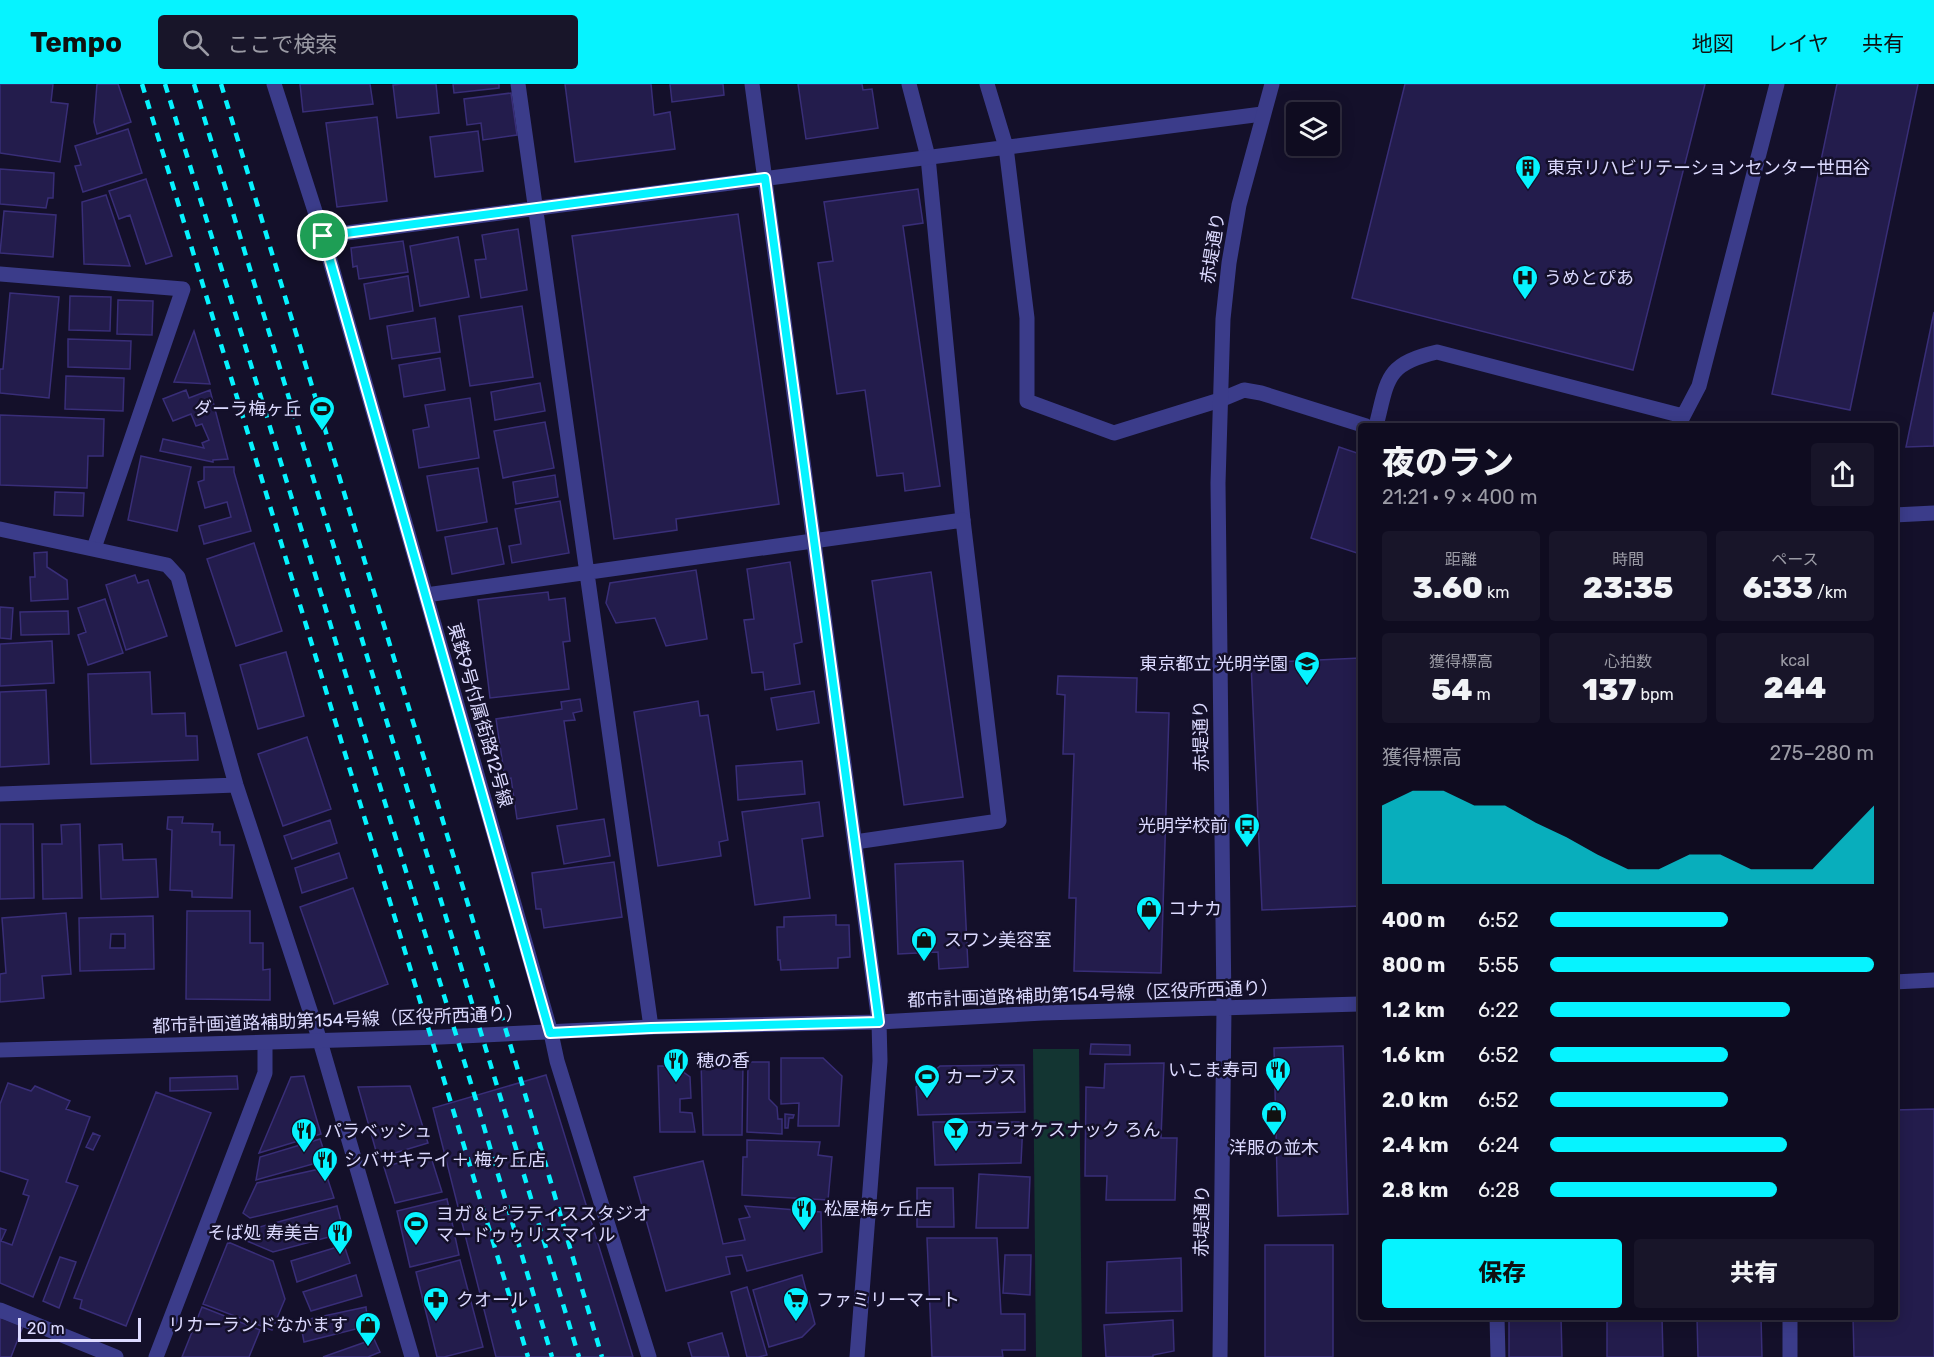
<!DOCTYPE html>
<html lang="ja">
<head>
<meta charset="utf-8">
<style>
	:root { --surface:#0f0c20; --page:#181529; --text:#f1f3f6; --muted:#9b9ba5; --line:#2f2c3e; --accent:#06f3ff }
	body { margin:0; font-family:Rubik,"Noto Sans JP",sans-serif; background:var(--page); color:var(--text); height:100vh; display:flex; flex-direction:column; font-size:22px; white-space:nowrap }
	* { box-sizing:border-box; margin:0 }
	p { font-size:20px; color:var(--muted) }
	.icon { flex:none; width:33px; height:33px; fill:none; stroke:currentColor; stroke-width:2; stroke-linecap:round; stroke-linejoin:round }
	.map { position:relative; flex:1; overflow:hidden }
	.side { position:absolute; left:1358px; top:339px; width:540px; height:897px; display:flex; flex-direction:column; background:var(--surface); border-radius:6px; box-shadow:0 3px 15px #0003,0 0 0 2px var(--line) }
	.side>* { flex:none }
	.fabs { position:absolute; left:1286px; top:18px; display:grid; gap:12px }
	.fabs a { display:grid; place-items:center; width:54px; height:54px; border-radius:6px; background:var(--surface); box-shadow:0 3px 15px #0003,0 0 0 2px var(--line); font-size:30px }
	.scale { position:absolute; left:18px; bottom:15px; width:123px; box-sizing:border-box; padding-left:6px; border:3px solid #dcdaff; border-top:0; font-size:16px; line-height:21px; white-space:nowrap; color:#dcdaff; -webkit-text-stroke:4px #14102a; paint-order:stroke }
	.pin { position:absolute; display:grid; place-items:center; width:51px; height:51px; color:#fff; margin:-26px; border:3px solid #fff; border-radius:50%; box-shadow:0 2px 6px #0007 }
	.round { display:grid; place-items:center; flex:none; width:63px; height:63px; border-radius:6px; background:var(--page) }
	.summary { display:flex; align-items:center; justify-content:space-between; height:102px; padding:0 24px }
	h1 { font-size:33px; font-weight:800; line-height:45px }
	.stats { display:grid; grid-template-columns:repeat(3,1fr); gap:9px; height:102px; padding:6px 24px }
	.stats div { display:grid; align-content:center; border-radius:6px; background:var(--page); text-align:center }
	.stats b { font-size:30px; font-weight:800 }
	.stats small { font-size:16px; font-weight:400 }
	.stats p { font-size:16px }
	.chart { height:168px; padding:12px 24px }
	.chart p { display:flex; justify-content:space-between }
	.chart svg { width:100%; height:108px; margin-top:6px; fill:var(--accent); opacity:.7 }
	.button { display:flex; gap:12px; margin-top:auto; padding:12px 24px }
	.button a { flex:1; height:69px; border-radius:6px; background:var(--accent); color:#111; font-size:24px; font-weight:800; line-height:69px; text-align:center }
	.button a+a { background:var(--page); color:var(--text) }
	ul { padding:0 24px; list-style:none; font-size:20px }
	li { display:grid; grid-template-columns:96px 72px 1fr; align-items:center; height:45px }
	li i { height:15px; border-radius:8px; background:var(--accent) }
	header { display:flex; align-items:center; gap:36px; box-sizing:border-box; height:84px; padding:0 30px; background:var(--accent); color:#111 }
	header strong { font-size:28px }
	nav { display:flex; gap:33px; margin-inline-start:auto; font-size:21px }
	.search { width:420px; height:54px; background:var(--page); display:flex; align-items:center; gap:15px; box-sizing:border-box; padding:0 21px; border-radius:6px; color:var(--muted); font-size:22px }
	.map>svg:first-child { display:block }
</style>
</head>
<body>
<header>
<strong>Tempo</strong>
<div class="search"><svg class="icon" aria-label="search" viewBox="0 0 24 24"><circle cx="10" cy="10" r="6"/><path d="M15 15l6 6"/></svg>ここで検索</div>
<nav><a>地図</a><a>レイヤ</a><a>共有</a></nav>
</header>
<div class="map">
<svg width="1934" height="1273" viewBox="0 0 1934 1273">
	<rect width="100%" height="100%" fill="#14102a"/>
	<path fill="#133532" d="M1033 965H1079L1082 1273H1036Z"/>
	<path fill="#231c4c" stroke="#392e78" stroke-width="1.5" fill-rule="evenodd" d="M0 0H53L51 18 68 20 60 78 0 69Z
		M97 0H118L131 38 97 50 94 38Z
		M300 0H370L373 20 303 28Z
		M401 0H436L439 29 397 34 393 1Z
		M453 0H499V4L454 9Z
		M565 0H651L654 31 670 28 675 65 575 78Z
		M670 0H723L724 11 672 18Z
		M798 0H862L863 6 872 5 878 44 806 55Z
		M1405 0H1705L1633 286 1352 214Z
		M1837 0H1918L1850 326 1772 310Z
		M511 9 517 51 483 56 481 39 467 41 464 15Z
		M377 33 387 117 337 123 326 39Z
		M128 45 142 89 83 108 75 82 81 81 75 62Z
		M478 47 483 87 435 93 430 53Z
		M0 85 54 89 53 114H48L46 124 0 120Z
		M146 95 172 172 146 180 130 131 119 135 109 107Z
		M918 105 923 139 903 142 940 402 905 407 903 389 877 392 865 306 837 310 818 179 833 177 824 118Z
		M106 111 130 182 84 180 82 118Z
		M4 127 56 131 53 173 0 169Z
		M738 130 779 420 676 435 677 446 614 455 572 152Z
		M518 145 527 206 481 214 475 176 486 175 482 151Z
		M458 153 469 213 420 222 410 162Z
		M403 157 408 188 359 195 357 182 353 183 351 164Z
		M408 192 413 227 370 235 364 200Z
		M10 209 59 213 49 314 0 309V285H3Z
		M70 212 111 213 110 247 69 246Z
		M118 216 153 217 152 251 117 250Z
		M522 222 533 293 470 302 459 232Z
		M1934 228V362L1906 363Z
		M435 234 440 268 392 275 387 242Z
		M194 247 210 300 174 298Z
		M68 255 131 257 130 285 68 283Z
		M440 274 445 306 404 313 399 281Z
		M66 292 124 294 123 327 65 325Z
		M540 299 545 327 495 336 491 308Z
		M186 306 189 314 210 306 228 375 213 376V378L160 367 163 355 204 364 202 359 209 356 202 340 196 342 191 330 173 337 163 315Z
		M470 314 479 374 419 384 413 346 429 343 425 321Z
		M0 331 104 335 103 372H88L87 404 0 401Z
		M545 338 554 384 503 394 494 347Z
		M1339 363 1360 370V470L1311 454Z
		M141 372 191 383 177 447 128 436Z
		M204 383H234V388L251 447 204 460 199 442 231 433 227 418 205 424 198 398 204 396Z
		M478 384 487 438 437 447 427 392Z
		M555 391 558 413 516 420 513 398Z
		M55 408 84 409 83 432 54 431Z
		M560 417 569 469 512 479 509 462 521 460 515 425Z
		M497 444 504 480 452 490 445 453Z
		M254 459 282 547 236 562 207 475Z
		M47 468V483L67 496 68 515 31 517 30 493H35L34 469Z
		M790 478 802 558 794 560 800 600 765 606 763 588 752 589 744 536 754 535 747 485Z
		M696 486 707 555 666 562 655 534 616 539 606 519 610 499Z
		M931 488 963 713 904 721 872 497Z
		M135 491 138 499 148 496 167 552 126 566 106 501Z
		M548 508 549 516 565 514 570 557 563 558 569 605 490 614 478 516Z
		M105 515 123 569 88 581 78 551 86 548 78 524Z
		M0 523 13 524 11 555 0 554Z
		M68 527 69 550 21 551 20 528Z
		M52 557 54 599 0 602V560Z
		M286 568 304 632 258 645 240 581Z
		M1360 574V822L1262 826 1251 579Z
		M150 588 152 630 185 629 186 652H197L198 676 91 680 88 590Z
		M1058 592 1137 594 1136 628 1169 629 1161 889 1074 887 1076 814H1069L1074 670H1063L1065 611 1057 610Z
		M46 606 49 680 0 683V608Z
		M814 607 819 639 777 646 771 614Z
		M580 615 582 627 573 629 575 636 564 637 577 725 517 735 511 694 505 695 496 635 562 625 561 618Z
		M698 617 700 632 708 631 728 756 719 758 721 772 658 782 634 628Z
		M307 653 331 725 283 742 258 670Z
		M802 677 805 710 738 716 736 682Z
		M819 718 823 752 802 755 810 814 755 821 742 728Z
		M168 733H183L182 739 213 740 212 748H220V761H234L232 814 192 813V807L170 806 172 746 167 745Z
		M604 735 610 772 564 780 557 742Z
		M330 736 337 759 292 775 284 752Z
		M0 740H33L34 814 0 815Z
		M80 740 82 814 43 815 42 760H62L61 741Z
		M122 760 123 776 156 775 158 813 101 815 99 761Z
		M339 769 347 794 302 809 295 784Z
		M963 777 968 883 939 885 938 868 898 870 895 780Z
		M614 778 622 833 544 844 541 825H536L532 789Z
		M353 804 388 900 334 920 300 823Z
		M187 827H250V859H263V886L270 885V916L186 915Z
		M66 829 71 890 42 892 44 914 0 918V890L6 889 2 834Z
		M836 831V841H849L850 873 838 874V884L781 886 780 876H778L777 843H784V833Z
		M153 832 154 885 80 887 79 834ZM111 850H125V864H110Z
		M1357 952H1360V1067Z
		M1091 960 1130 961V971L1090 970Z
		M1343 962 1348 1130 1278 1132 1274 964Z
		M781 974H823L842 992 839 1042H798L799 1019 781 1020Z
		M701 976 743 977 742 1051H703Z
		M748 978H769V1015L777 1023 778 1035H782V1050L747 1048Z
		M1164 979 1161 1054H1177L1175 1116H1106L1107 1092H1085L1086 1003 1104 1004 1105 980Z
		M1024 981 1025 1028 918 1031 916 1003 940 982Z
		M658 982H675L690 993 691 1014 680 1015V1028L692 1029 695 1048H660Z
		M546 991 633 1273H496L433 1024Z
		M237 992 238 1005 170 1007V994Z
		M304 992 321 1050 259 1069 291 993Z
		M8 999 31 1007 35 1002 70 1017 66 1025 90 1033 66 1098 78 1102 33 1213 0 1199V1144L6 1146 1 1157 12 1161 29 1112 23 1110 28 1096 0 1087V1020Z
		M410 1002 428 1059 378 1074 358 1003Z
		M156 1008 211 1029 126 1242 80 1224 82 1216 74 1214Z
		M1934 1025V1273H1854L1853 1233H1894V1026Z
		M785 1030 794 1031 793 1034H789L788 1044H785Z
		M933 1038H1023L1021 1079 935 1081Z
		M93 1049 100 1052 93 1066 86 1063Z
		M320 1055 327 1076 256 1096 260 1073Z
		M747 1056 820 1058 818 1071 832 1073 828 1116 742 1111 743 1073H747Z
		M430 1070 442 1108 395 1119 384 1083Z
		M703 1077 723 1160 745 1156 739 1135 750 1133 745 1122 821 1128 822 1168 747 1187 742 1171 726 1173 730 1190 666 1207 634 1093Z
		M324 1084 334 1114 250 1134 243 1129 257 1099Z
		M979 1090 1030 1093 1028 1144H976Z
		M917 1104H953L954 1143H917Z
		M447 1115 459 1171 410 1183 397 1127Z
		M337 1122 344 1149 273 1168 247 1157 252 1145Z
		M927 1154H997L1001 1230H1025V1266H1002L1003 1273H932Z
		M228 1158 273 1177 285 1215 272 1246 203 1220Z
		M344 1161 350 1179 297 1198 291 1177Z
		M1265 1161H1333V1273H1265Z
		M1005 1171H1031L1030 1211 1003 1209Z
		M60 1173 76 1178 59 1224 43 1217Z
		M1181 1174 1182 1227 1106 1229 1107 1178Z
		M460 1176 483 1263 444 1273H437L416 1188Z
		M356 1191 362 1212 311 1227 303 1208Z
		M802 1191 815 1240 802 1253 769 1263 753 1206Z
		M747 1203 767 1271 758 1273H747L731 1208Z
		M202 1223 260 1246 249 1273H182Z
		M366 1223 368 1242 304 1258 300 1237Z
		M0 1233 23 1242 11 1273H0Z
		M1509 1233H1561L1562 1273H1509Z
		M1607 1233H1662L1663 1273H1607Z
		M1697 1233H1761L1762 1273H1698Z
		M1173 1236 1174 1267 1153 1271V1273H1106L1104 1241Z
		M722 1249 729 1273H692L688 1259Z
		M374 1255 380 1268 368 1273H323Z"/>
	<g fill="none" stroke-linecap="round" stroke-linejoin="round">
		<path stroke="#3b3c8a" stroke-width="15" d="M909 0 928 73 963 436
			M0 190 183 205 94 464
			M1376 342C1388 295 1385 280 1437 268L1683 332
			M1678 342 1699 302 1777 0
			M0 1226 116 1273"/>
		<path stroke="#3b3c8a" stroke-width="15" d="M274 0 323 152 551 949 557 977 649 1273
			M518 0 651 943
			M987 0 1006 63 1027 234V317L1114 349 1220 316 1244 306 1261 309 1366 342
			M323 152 1262 30
			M1894 431 1934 429
			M0 445 167 481 178 493 236 701 320 957 412 1273
			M426 511 963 436 999 737 855 758
			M0 710 236 701
			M1497 1233 1498 1273
			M156 1273 265 989V959
			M1790 1273V1233"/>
		<path stroke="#3b3c8a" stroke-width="15" d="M752 0 879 938 880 977 857 1273
			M1894 898 1934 896
			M0 966 441 953 651 943 879 938 1043 929 1360 920
			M1220 1273 1224 924 1218 399 1223 235 1229 179 1239 121 1272 0"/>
		<path stroke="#06f3ff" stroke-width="4.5" stroke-dasharray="9 8" stroke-linecap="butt" d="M142 0 528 1273
			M165 0 476 1016 552 1273
			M194 0 579 1273
			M221 0 520 993 602 1273"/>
	</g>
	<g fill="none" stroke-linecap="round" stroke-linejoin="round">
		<defs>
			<path id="route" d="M765 94 879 938 651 944 550 949 323 152Z"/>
		</defs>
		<use href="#route" stroke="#fff" stroke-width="12"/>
		<use href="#route" stroke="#06f3ff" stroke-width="8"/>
	</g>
	<defs>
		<symbol id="building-pin" viewBox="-11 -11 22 30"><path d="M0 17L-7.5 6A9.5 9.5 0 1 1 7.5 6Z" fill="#06f3ff" stroke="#14102a"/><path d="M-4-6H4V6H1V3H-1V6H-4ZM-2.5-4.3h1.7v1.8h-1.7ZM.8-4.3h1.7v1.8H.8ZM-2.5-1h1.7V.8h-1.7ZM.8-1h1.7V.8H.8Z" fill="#111"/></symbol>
		<symbol id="hospital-pin" viewBox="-11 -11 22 30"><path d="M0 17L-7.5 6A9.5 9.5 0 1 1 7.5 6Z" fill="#06f3ff" stroke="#14102a"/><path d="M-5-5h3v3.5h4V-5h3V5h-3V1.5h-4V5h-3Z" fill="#111"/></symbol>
		<symbol id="stadium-pin" viewBox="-11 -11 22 30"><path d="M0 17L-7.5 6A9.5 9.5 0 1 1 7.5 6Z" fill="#06f3ff" stroke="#14102a"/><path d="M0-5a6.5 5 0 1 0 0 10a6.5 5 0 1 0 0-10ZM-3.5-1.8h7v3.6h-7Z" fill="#111"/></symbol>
		<symbol id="school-pin" viewBox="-11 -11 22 30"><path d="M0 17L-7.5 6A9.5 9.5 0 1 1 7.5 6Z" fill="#06f3ff" stroke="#14102a"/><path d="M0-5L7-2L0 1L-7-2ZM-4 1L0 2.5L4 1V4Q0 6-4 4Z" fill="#111"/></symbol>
		<symbol id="bus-pin" viewBox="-11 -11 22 30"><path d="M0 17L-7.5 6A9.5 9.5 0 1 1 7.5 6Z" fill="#06f3ff" stroke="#14102a"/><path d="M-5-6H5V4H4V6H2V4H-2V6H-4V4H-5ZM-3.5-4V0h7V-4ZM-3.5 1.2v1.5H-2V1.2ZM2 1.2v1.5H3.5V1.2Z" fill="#111"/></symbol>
		<symbol id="shop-pin" viewBox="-11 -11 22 30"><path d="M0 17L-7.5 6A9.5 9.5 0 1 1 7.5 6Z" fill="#06f3ff" stroke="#14102a"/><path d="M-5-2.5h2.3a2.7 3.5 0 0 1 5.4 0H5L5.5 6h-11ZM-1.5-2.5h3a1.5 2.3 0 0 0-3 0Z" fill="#111"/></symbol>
		<symbol id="restaurant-pin" viewBox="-11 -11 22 30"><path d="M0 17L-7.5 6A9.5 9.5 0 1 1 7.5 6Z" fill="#06f3ff" stroke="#14102a"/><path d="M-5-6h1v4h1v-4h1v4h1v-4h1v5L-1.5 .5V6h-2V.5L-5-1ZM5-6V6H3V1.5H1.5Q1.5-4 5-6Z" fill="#111"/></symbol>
		<symbol id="bar-pin" viewBox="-11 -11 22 30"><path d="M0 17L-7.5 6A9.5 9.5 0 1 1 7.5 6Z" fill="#06f3ff" stroke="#14102a"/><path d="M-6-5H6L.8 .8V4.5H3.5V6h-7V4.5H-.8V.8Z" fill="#111"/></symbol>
		<symbol id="pharmacy-pin" viewBox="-11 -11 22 30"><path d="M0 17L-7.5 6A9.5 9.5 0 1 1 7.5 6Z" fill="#06f3ff" stroke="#14102a"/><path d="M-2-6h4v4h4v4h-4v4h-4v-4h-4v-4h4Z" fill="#111"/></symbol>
		<symbol id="supermarket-pin" viewBox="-11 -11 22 30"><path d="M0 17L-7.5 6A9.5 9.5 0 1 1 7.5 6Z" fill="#06f3ff" stroke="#14102a"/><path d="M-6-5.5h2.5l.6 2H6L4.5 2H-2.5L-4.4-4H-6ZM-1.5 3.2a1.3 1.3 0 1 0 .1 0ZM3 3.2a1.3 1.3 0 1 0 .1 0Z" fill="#111"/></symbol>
	</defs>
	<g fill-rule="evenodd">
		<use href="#building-pin" x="1513" y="69" width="30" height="40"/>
		<use href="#hospital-pin" x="1510" y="179" width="30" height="40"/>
		<use href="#stadium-pin" x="307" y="310" width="30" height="40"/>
		<use href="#school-pin" x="1292" y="565" width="30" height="40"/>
		<use href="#bus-pin" x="1232" y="727" width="30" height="40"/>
		<use href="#shop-pin" x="1134" y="810" width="30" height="40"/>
		<use href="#shop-pin" x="909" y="841" width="30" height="40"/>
		<use href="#restaurant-pin" x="661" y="962" width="30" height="40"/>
		<use href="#restaurant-pin" x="1263" y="971" width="30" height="40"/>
		<use href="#stadium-pin" x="912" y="978" width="30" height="40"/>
		<use href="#shop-pin" x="1259" y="1015" width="30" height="40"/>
		<use href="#bar-pin" x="941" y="1031" width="30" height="40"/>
		<use href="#restaurant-pin" x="289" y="1032" width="30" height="40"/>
		<use href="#restaurant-pin" x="310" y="1061" width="30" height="40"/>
		<use href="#restaurant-pin" x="789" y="1110" width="30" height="40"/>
		<use href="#stadium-pin" x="401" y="1125" width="30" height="40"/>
		<use href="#restaurant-pin" x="325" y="1134" width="30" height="40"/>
		<use href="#pharmacy-pin" x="421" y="1201" width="30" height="40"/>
		<use href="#supermarket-pin" x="781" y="1201" width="30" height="40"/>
		<use href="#shop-pin" x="353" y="1226" width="30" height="40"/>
	</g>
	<g text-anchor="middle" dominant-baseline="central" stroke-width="5" stroke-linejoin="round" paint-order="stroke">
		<g font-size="18" fill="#dcdaff" stroke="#14102a" text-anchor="start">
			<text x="1547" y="84">東京リハビリテーションセンター世田谷</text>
			<text x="1544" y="194">うめとぴあ</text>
			<text x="302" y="325" text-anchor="end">ダーラ梅ヶ丘</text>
			<text x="1288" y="580" text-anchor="end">東京都立 光明学園</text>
			<text x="1228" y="742" text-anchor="end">光明学校前</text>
			<text x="1168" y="825">コナカ</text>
			<text x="944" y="856">スワン美容室</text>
			<text x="696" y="977">穂の香</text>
			<text x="1258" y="986" text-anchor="end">いこま寿司</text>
			<text x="946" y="993">カーブス</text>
			<text x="976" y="1046">カラオケスナック ろん</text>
			<text x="324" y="1047">パラベッシュ</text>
			<text x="1274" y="1064" text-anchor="middle">洋服の並木</text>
			<text x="344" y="1076">シバサキテイ＋ 梅ヶ丘店</text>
			<text x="824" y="1125">松屋梅ヶ丘店</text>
			<text x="436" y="1130">ヨガ＆ピラティススタジオ<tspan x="436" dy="21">マードゥゥリスマイル</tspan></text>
			<text x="320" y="1149" text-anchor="end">そば処 寿美吉</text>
			<text x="456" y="1216">クオール</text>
			<text x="816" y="1216">ファミリーマート</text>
			<text x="348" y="1241" text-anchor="end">リカーランドなかます</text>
		</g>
		<g font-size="18" fill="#dcdaff" stroke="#14102a">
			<text transform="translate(1213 164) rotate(-81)">赤堤通り</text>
			<text transform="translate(480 631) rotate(74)">東鉄9号付属街路12号線</text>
			<text transform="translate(1201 652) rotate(-91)">赤堤通り</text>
			<text transform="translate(1093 910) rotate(-2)">都市計画道路補助第154号線（区役所西通り）</text>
			<text transform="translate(338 936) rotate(-2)">都市計画道路補助第154号線（区役所西通り）</text>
			<text transform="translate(1202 1137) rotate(-89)">赤堤通り</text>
		</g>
	</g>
</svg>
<div class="fabs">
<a><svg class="icon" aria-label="layers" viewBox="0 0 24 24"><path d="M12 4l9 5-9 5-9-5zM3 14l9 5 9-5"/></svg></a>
</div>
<div class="scale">20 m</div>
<div class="pin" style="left:323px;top:152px;background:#1e9e55"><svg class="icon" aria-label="arrive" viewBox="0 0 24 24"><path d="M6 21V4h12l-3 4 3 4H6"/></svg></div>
<section class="side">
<div class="summary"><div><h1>夜のラン</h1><p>21:21 · 9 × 400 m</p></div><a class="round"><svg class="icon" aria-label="share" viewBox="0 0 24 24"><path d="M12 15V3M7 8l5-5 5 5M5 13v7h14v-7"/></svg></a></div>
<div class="stats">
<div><p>距離</p><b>3.60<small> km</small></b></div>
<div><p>時間</p><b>23:35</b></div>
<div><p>ペース</p><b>6:33<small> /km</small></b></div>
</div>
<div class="stats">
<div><p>獲得標高</p><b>54<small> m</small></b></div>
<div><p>心拍数</p><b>137<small> bpm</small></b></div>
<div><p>kcal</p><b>244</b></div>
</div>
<div class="chart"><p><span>獲得標高</span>275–280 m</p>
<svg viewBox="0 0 160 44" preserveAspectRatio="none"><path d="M0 44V12L10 6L20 6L30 12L40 12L50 19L60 25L70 32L80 38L90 38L100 32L110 32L120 38L130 38L140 38L150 25L160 12V44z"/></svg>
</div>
<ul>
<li><b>400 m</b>6:52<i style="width:55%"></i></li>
<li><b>800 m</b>5:55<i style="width:100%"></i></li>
<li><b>1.2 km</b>6:22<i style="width:74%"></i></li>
<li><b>1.6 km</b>6:52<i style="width:55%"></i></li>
<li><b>2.0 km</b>6:52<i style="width:55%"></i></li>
<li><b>2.4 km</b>6:24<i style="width:73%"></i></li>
<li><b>2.8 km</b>6:28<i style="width:70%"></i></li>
</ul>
<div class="button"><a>保存</a><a>共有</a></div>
</section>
</div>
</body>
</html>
